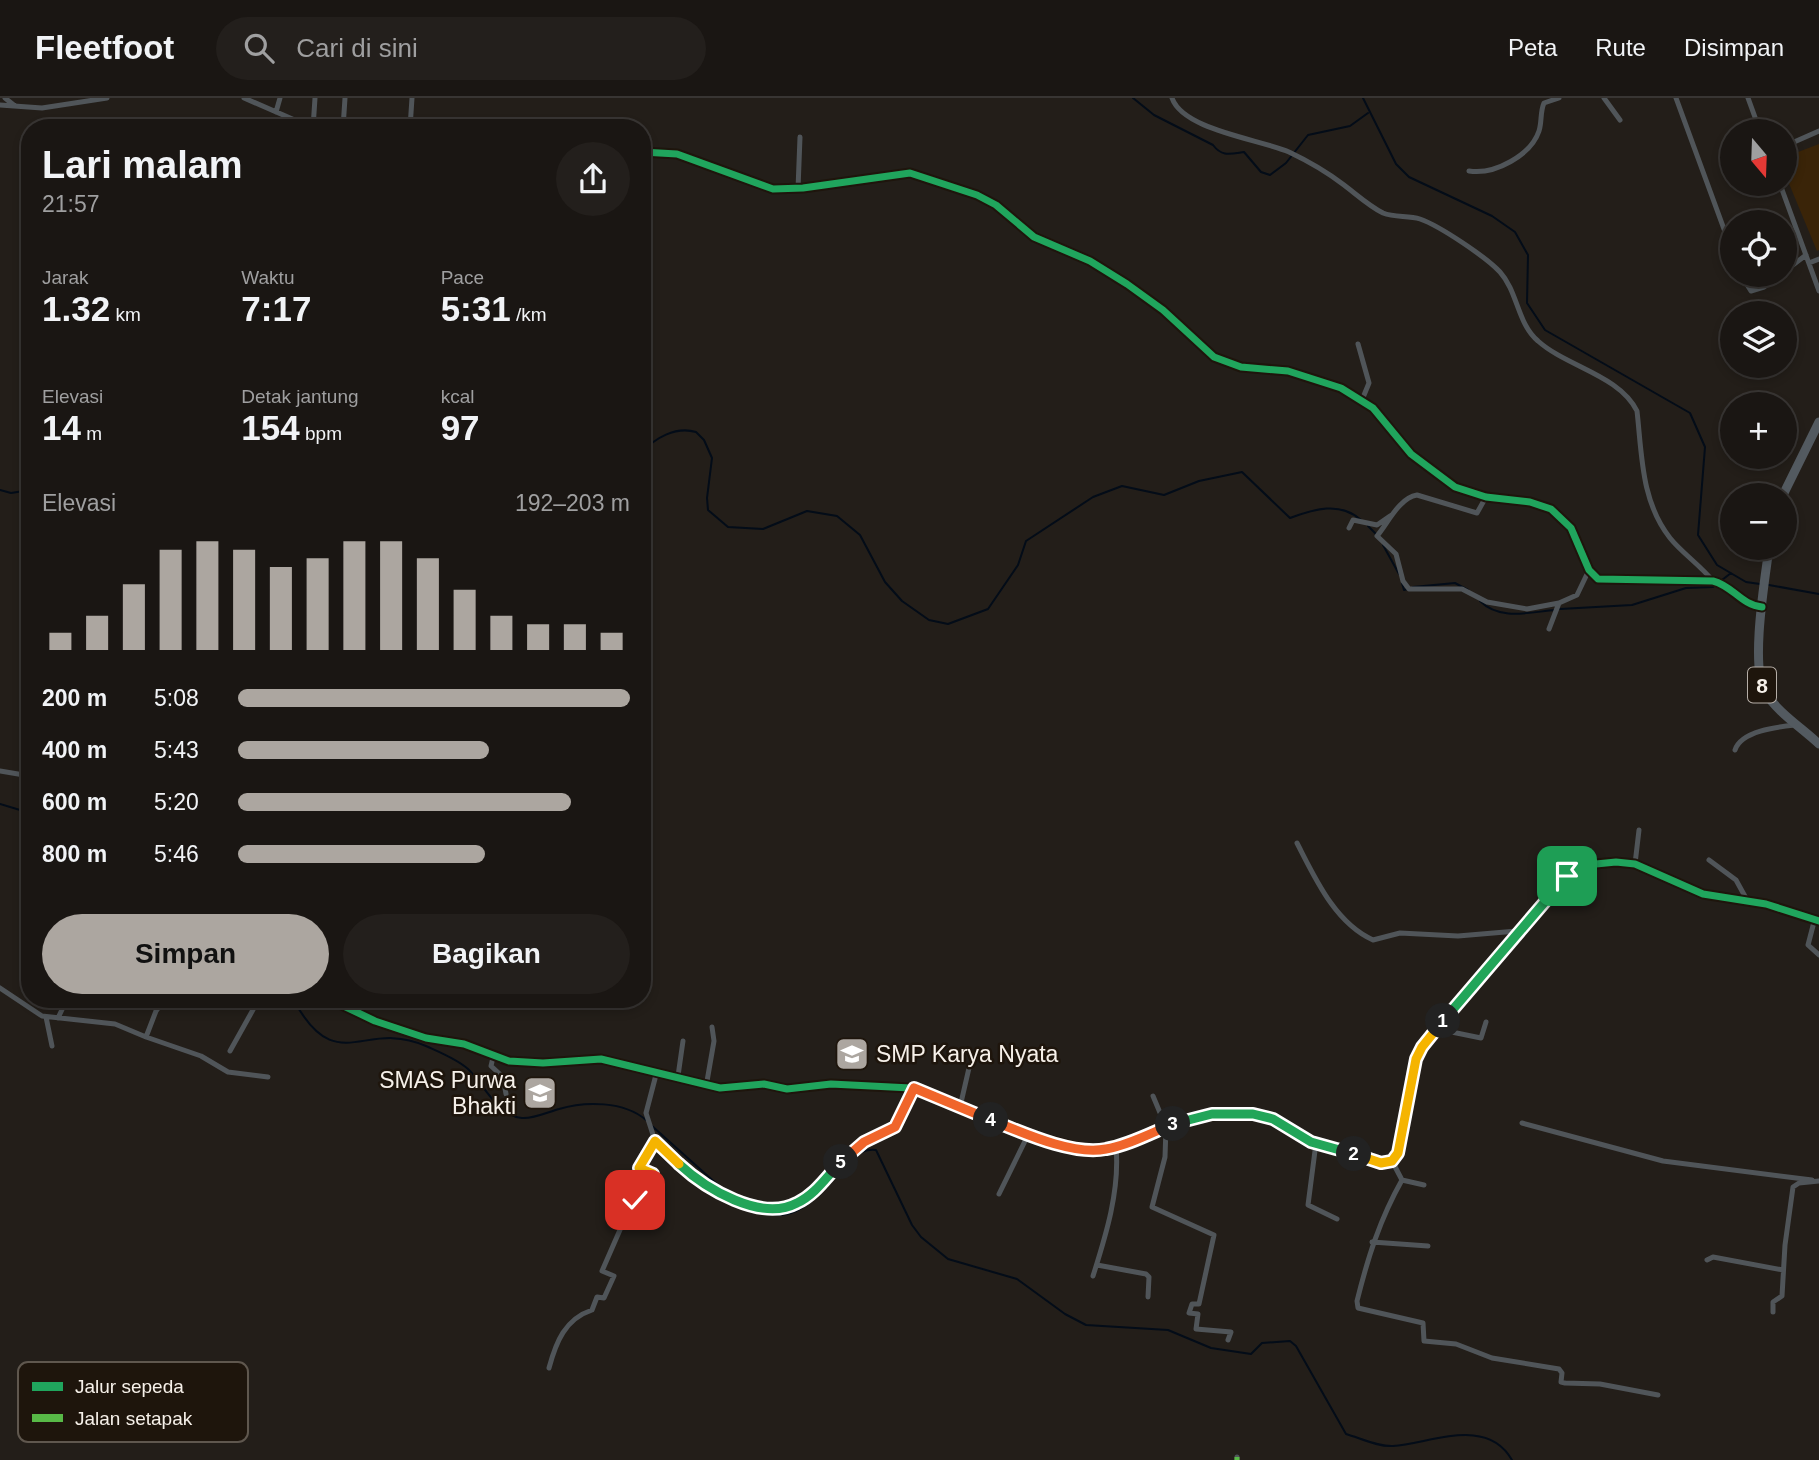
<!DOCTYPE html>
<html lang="id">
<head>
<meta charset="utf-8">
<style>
	:root { --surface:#1a1613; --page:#231f1c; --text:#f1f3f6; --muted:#9f9fa0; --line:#383533; --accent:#aca6a0 }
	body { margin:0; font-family:Helvetica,sans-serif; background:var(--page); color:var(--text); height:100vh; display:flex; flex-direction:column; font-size:26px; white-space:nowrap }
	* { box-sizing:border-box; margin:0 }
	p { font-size:23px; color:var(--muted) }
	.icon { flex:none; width:38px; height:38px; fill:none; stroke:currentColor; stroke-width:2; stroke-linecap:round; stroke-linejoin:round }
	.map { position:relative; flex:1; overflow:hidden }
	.details { position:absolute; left:21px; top:21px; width:630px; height:889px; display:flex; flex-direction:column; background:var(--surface); border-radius:28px; box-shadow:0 4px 10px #0003,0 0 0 2px var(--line) }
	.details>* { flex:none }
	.needle { width:46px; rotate:161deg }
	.tools { position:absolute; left:1720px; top:21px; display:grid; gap:14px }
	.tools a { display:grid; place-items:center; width:77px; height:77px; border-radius:50%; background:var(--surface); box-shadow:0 4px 10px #0003,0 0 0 2px var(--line); font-size:35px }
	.pin { position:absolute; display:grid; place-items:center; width:60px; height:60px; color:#fff; margin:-30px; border-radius:14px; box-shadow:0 4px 10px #0006 }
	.km { position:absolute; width:35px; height:35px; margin:-18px; border-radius:50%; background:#222; color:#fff; font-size:19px; line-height:35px; text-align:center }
	.round { display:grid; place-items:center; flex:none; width:74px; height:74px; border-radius:37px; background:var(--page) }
	.headline { display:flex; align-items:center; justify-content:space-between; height:119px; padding:0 21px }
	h1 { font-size:38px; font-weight:800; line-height:52px }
	.metrics { display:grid; grid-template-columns:repeat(3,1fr); gap:10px; height:119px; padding:7px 21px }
	.metrics div { display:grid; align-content:center }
	.metrics b { font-size:35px; font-weight:800 }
	.metrics small { font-size:19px; font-weight:400 }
	.metrics p { font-size:19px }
	.chart { height:196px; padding:14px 21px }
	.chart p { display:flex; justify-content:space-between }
	.chart svg { width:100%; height:126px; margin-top:7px; stroke:var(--accent); stroke-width:6 }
	.button { display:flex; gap:14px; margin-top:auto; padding:14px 21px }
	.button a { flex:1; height:80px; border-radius:42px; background:var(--accent); color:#111; font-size:28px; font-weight:800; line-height:80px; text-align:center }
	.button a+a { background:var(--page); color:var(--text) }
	ul { padding:0 21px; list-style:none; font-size:23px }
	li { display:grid; grid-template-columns:112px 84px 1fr; align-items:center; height:52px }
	li i { height:18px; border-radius:9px; background:var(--accent) }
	header { display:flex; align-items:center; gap:42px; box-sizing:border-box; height:98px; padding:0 35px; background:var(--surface); border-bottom:2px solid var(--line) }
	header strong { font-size:33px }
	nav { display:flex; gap:38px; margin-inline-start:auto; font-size:24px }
	.search { width:490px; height:63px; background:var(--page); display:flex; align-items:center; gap:18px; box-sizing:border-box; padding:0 24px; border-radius:38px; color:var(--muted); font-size:26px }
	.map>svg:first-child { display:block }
</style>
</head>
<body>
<header>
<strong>Fleetfoot</strong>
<div class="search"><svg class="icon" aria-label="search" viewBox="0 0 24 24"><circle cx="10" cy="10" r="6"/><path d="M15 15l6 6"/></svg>Cari di sini</div>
<nav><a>Peta</a><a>Rute</a><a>Disimpan</a></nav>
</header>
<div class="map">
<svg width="1819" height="1362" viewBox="0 0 1819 1362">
	<rect width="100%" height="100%" fill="#231e19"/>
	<path fill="#3a2408" d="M1819 46V152L1817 153 1785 76V59Z"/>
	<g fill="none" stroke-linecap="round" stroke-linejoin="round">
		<path stroke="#030c18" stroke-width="2" d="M1133 0 1154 17 1213 47C1222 59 1230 56 1244 54L1261 74 1270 77 1286 65 1308 37 1350 28 1368 15
			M1363 0 1396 66 1409 79 1492 118 1515 134 1528 157 1527 205 1545 232 1690 315 1705 349 1698 437 1717 467 1746 484 1760 486
			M642 355C654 340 676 328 696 334L704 342 712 360 707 400 708 412 728 429 763 431 807 413 837 418 860 437 885 484 902 503 929 522 948 526 988 511 1018 467 1026 443 1093 399 1122 388 1164 397 1199 383 1242 374 1290 420C1314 411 1340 403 1361 422
			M0 392 11 395 30 392
			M1368 428 1376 436
			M1383 447 1399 476
			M1402 485 1404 492 1408 491
			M1769 487 1819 496
			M1413 489 1455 485 1468 492
			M1480 503C1500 523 1530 514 1555 512
			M1560 511 1632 507 1686 490 1713 489 1731 475
			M0 706 30 715
			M293 901C337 982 363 920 426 948 439 954 457 961 468 971 484 986 497 1018 522 1020 533 1021 548 1014 559 1011 585 1003 624 1003 646 1022
			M652 1028 729 1097
			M743 1105C817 1152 831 1046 876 1052L912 1127 921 1139 948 1161 1017 1181 1065 1216 1086 1227 1168 1232 1211 1250 1251 1256 1262 1245 1290 1243 1296 1248 1346 1336C1360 1340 1378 1349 1393 1348 1432 1345 1487 1318 1512 1362"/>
		<path stroke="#505559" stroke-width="5" d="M5 0 15 8
			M244 0 313 30
			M1172 0C1183 32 1259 41 1289 54 1308 63 1327 74 1344 87 1356 96 1369 108 1383 115 1395 120 1408 117 1420 121 1440 128 1486 159 1500 174 1518 194 1517 225 1538 243 1567 269 1619 277 1637 313 1642 357 1641 403 1670 440 1682 455 1700 467 1713 483
			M1604 0 1620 22
			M1676 0 1732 153
			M1748 0 1760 33
			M0 7 42 10 107 0
			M276 14 280 0
			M313 30 315 0
			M343 30 345 0
			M410 30 412 0
			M1785 48 1819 33
			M642 54 677 56 773 91 803 90 910 75 977 97 996 107 1034 139 1090 163 1127 186 1163 212 1214 259 1241 269 1288 273 1341 290 1373 310 1411 356 1455 389 1486 399 1530 404 1551 411 1571 430 1589 472 1598 481 1713 483C1733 488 1741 507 1762 509
			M1469 73C1495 77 1531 57 1539 33 1542 24 1540 14 1544 5L1559 0
			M1780 86 1819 193
			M798 91 800 39
			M1809 165 1819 161
			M1785 173 1806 157
			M1741 177 1751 193 1764 189 1780 177
			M1358 246 1369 285 1362 302
			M1486 399 1477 415 1417 397C1399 400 1388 425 1377 438L1396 456 1403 483 1409 491H1462L1487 504 1527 511 1559 505
			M1349 430 1353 422 1377 427 1390 418
			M1549 531 1559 505 1577 497 1589 472
			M1735 652C1741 633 1777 629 1795 627
			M0 673 30 678
			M1297 745C1315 780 1335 825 1373 842L1400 835 1458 838 1517 833
			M1709 762 1736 782 1747 802
			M1635 766 1639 732
			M1815 820 1808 847 1819 857
			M0 890 42 918 115 926 146 939 156 913 165 901
			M329 901 375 923 426 940 464 946 509 963 543 965 601 961 720 990 764 986 787 991 831 986 911 990 1028 1037 1094 1053 1116 1049 1191 1020 1243 1015 1273 1021 1311 1043 1381 1065 1392 1063 1398 1055 1416 961 1422 949 1567 778 1586 767 1616 764 1635 766 1703 796 1766 806 1819 823
			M46 919 52 948
			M58 920 67 901
			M1437 931 1481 940 1486 924
			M146 939 201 958 228 974 268 979
			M230 953 259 901
			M494 955 491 968 503 979 506 996
			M657 973 646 1015 655 1043 714 1094 771 1112 783 1111 805 1101 852 1052 895 1029 914 990
			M678 978 683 943
			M706 989 714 943 712 929
			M1153 998 1166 1029 1165 1059 1152 1109 1214 1137 1199 1206H1192L1189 1215 1198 1216 1196 1231 1231 1234 1228 1242
			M960 1009 969 970
			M1522 1025 1663 1063 1812 1082
			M1316 1045 1308 1107 1337 1121
			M1392 1063 1402 1082C1380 1121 1368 1159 1357 1203L1358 1210 1423 1225 1424 1243 1456 1246 1492 1260 1559 1271 1562 1275 1561 1284 1565 1285 1600 1286 1658 1297
			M1402 1082 1424 1087
			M999 1096 1028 1037
			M1372 1144 1428 1148
			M1707 1162 1713 1159 1783 1172
			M1097 1167 1146 1176 1149 1179 1148 1199
			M1093 1178C1106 1137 1120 1092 1116 1049
			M1773 1214V1204L1782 1198 1785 1147 1793 1089 1799 1085 1819 1083
			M549 1270C556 1244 565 1221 592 1212L597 1199 604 1200 614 1178 602 1173 623 1125 653 1076 639 1070 655 1043
			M1237 1359V1362"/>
		<path stroke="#535a60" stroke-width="9" d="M1783 397 1819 324
			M1769 450C1765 481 1750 568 1765 594 1777 614 1802 630 1819 646"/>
		<path stroke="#58b947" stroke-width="5" stroke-dasharray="10 5" stroke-linecap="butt" d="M1237 1359V1362"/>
		<defs>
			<path id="cycleway" d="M642 54 677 56 773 91 803 90 910 75 977 97 996 107 1034 139 1090 163 1127 186 1163 212 1214 259 1241 269 1288 273 1341 290 1373 310 1411 356 1455 389 1486 399 1530 404 1551 411 1571 430 1589 472 1598 481 1713 483C1733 488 1741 507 1762 509
				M329 901 375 923 426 940 464 946 509 963 543 965 601 961 720 990 764 986 787 991 831 986 911 990 1028 1037 1094 1053 1116 1049 1191 1020 1243 1015 1273 1021 1311 1043 1381 1065 1392 1063 1398 1055 1416 961 1422 949 1567 778 1586 767 1616 764 1635 766 1703 796 1766 806 1819 823"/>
		</defs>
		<use href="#cycleway" stroke="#1e150c" stroke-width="11"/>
		<use href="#cycleway" stroke="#20a55d" stroke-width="7"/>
	</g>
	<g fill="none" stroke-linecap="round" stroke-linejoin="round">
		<defs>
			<path id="split-1" d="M1443 923 1567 778"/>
			<path id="split-2" d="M1354 1056 1381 1065 1392 1063 1398 1055 1416 961 1422 949 1443 923"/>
			<path id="split-3" d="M1173 1026 1212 1016H1253L1273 1021 1311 1044 1354 1056"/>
			<path id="split-4" d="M991 1022C1021 1034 1073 1058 1106 1051 1129 1047 1151 1035 1173 1026"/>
			<path id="split-5" d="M841 1064 864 1044 895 1029 914 990 991 1022"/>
			<path id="split-6" d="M679 1066C706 1091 761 1124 797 1105 816 1096 827 1078 841 1064"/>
			<path id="split-7" d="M635 1102 653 1076 639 1070 655 1043 679 1066"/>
		</defs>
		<use href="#split-1" stroke="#fff" stroke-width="14"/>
		<use href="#split-2" stroke="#fff" stroke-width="14"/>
		<use href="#split-3" stroke="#fff" stroke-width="14"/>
		<use href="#split-4" stroke="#fff" stroke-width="14"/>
		<use href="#split-5" stroke="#fff" stroke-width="14"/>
		<use href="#split-6" stroke="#fff" stroke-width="14"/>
		<use href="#split-7" stroke="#fff" stroke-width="14"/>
		<use href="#split-1" stroke="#22a559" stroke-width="9"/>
		<use href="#split-2" stroke="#f5b400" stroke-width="9"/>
		<use href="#split-3" stroke="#22a559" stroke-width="9"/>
		<use href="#split-4" stroke="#f0652b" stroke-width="9"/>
		<use href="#split-5" stroke="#f0652b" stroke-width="9"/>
		<use href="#split-6" stroke="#22a559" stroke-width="9"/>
		<use href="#split-7" stroke="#f5b400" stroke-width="9"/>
	</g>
	<defs>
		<symbol id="school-square" viewBox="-11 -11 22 22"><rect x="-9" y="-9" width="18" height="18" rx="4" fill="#aca6a0" stroke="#1e150c"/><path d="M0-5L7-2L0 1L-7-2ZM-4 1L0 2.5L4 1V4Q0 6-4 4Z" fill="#fff"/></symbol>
	</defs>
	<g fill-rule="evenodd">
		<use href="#school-square" x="833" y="937" width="38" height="38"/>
		<use href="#school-square" x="521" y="976" width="38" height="38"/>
	</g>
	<g text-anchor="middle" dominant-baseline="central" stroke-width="5" stroke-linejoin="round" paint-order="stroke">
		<rect fill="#1e150c" stroke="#b5aea7" stroke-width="2" x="1748" y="569.5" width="28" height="35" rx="5"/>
		<g font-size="21" font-weight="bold" fill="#f6f0e9">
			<text x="1762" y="587">8</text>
		</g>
		<g font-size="23" fill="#f6f0e9" stroke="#1e150c" text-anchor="start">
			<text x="876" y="956">SMP Karya Nyata</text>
			<text x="516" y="982" text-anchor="end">SMAS Purwa<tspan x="516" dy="26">Bhakti</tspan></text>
		</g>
	</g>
	<rect x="18" y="1264" width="230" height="80" rx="10" fill="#1e150c" stroke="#5f574e" stroke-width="2"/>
	<rect x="32" y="1284" width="31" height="9" fill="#20a55d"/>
	<rect x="32" y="1316" width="31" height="8" fill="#58b947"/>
	<g font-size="19" fill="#f6f0e9">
		<text x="75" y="1295">Jalur sepeda</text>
		<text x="75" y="1327">Jalan setapak</text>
	</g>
</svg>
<div class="tools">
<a><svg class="needle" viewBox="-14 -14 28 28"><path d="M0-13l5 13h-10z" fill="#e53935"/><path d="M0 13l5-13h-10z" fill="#9f9fa0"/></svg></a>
<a><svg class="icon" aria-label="locate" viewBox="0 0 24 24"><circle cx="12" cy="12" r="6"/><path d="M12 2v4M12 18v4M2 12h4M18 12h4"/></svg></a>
<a><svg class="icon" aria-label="layers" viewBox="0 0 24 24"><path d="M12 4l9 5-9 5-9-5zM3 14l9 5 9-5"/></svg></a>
<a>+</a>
<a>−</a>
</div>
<div class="pin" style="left:1567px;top:778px;background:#1e9e55"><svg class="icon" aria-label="arrive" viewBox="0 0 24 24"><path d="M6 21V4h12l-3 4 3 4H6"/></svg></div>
<div class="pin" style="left:635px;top:1102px;background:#d93025"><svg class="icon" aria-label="check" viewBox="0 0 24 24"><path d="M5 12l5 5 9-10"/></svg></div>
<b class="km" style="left:1443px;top:923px">1</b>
<b class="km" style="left:1354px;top:1056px">2</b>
<b class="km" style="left:1173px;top:1026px">3</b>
<b class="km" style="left:991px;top:1022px">4</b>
<b class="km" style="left:841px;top:1064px">5</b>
<section class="details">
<div class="headline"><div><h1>Lari malam</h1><p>21:57</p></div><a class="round"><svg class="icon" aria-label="share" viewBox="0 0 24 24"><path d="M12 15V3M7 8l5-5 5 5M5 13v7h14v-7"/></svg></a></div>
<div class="metrics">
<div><p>Jarak</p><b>1.32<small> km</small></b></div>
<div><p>Waktu</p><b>7:17</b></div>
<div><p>Pace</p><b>5:31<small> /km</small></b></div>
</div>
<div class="metrics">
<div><p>Elevasi</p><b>14<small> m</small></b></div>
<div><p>Detak jantung</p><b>154<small> bpm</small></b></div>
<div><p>kcal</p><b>97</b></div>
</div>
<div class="chart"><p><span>Elevasi</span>192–203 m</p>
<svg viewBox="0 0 160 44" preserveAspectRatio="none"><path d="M5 44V38M15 44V32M25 44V21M35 44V9M45 44V6M55 44V9M65 44V15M75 44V12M85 44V6M95 44V6M105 44V12M115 44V23M125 44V32M135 44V35M145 44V35M155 44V38"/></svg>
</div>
<ul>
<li><b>200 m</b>5:08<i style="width:100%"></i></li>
<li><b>400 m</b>5:43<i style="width:64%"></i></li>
<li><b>600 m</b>5:20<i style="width:85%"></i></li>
<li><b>800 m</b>5:46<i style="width:63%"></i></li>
</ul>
<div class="button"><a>Simpan</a><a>Bagikan</a></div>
</section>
</div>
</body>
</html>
